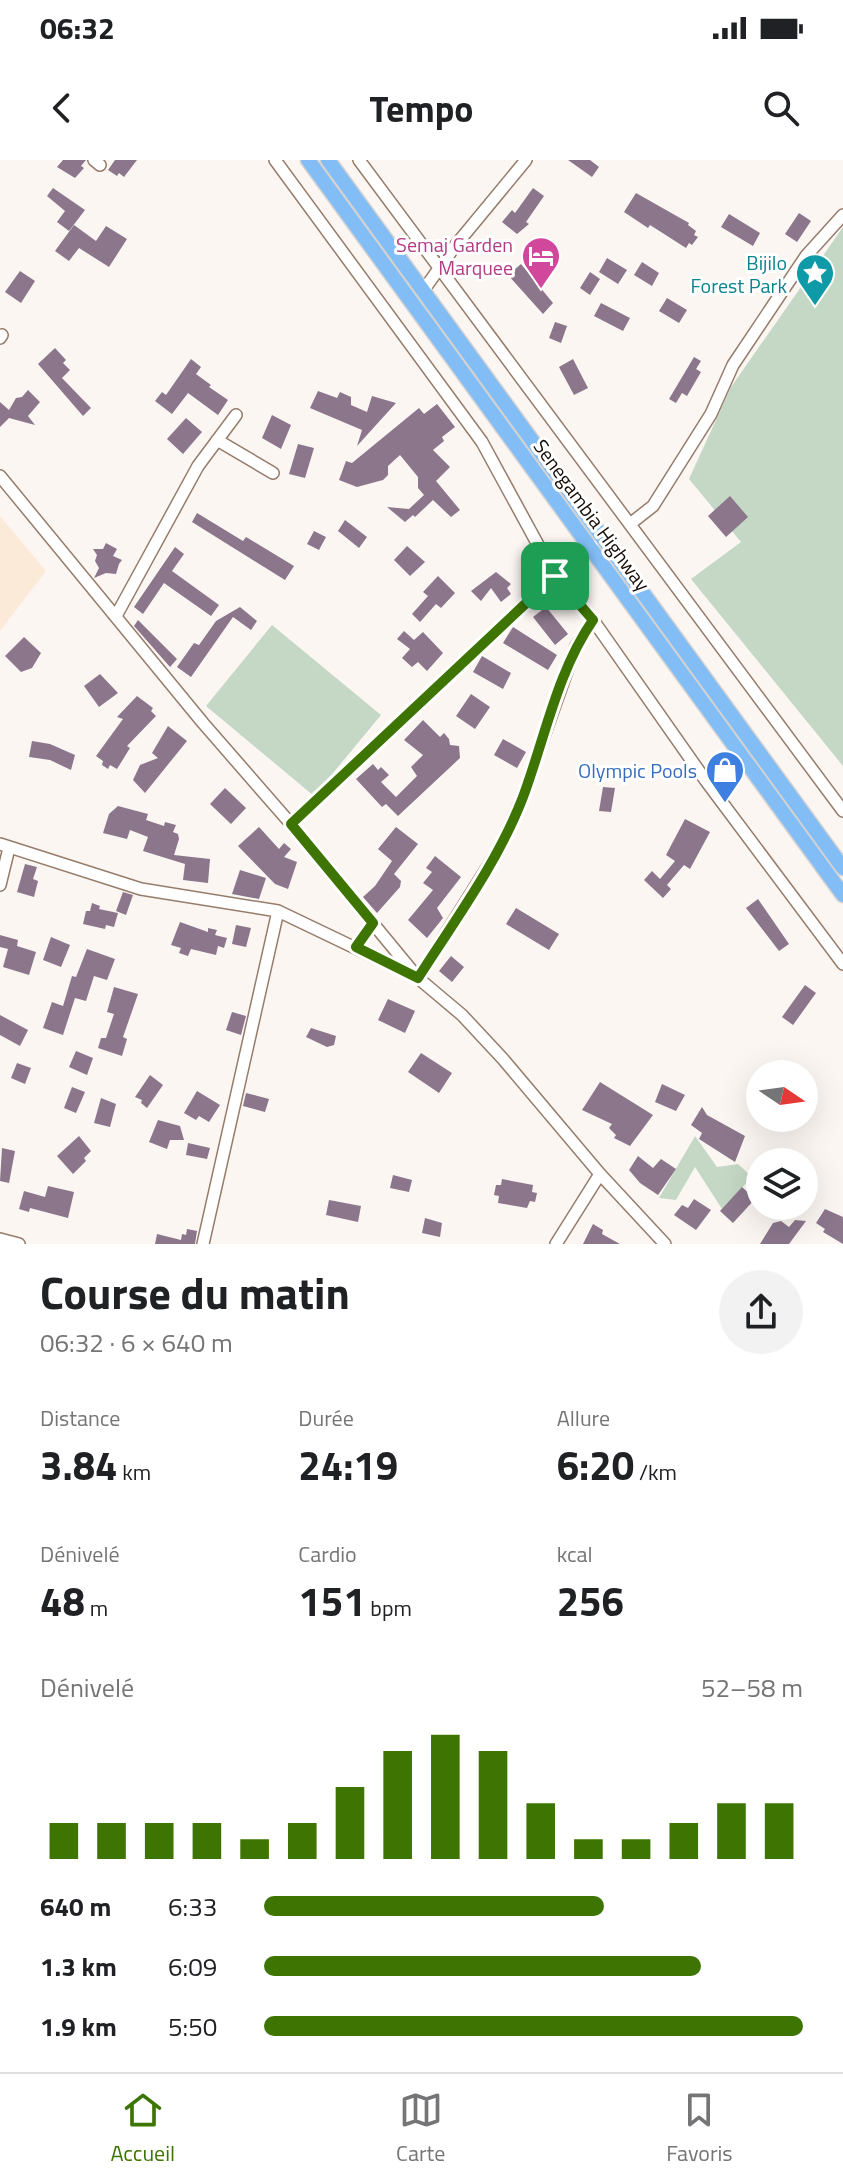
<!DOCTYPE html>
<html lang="fr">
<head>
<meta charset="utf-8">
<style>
	:root { --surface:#fff; --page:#f2f2f2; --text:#202124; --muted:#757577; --line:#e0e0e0; --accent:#3e7502 }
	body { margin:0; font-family:"Titillium Web",sans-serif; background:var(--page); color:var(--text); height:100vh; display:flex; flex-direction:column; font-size:30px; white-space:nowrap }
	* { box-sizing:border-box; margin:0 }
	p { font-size:26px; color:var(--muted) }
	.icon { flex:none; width:44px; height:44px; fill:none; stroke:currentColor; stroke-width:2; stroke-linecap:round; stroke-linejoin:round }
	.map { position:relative; height:1084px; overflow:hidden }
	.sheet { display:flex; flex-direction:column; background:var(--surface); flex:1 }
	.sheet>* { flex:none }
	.needle { width:52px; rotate:103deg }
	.buttons { position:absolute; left:746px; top:900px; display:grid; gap:16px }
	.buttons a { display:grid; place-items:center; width:72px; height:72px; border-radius:50%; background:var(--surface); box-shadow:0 8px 32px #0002; font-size:40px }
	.pin { position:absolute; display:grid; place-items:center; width:68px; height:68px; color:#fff; margin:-34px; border-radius:16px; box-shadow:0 4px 12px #0006 }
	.round { display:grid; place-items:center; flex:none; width:84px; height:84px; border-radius:42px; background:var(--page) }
	.headline { display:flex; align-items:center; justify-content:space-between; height:136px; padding:0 40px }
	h1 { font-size:44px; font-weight:700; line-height:60px }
	.stats { display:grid; grid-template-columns:repeat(3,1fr); gap:12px; height:136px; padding:8px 40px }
	.stats div { display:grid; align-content:center }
	.stats b { font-size:40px; font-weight:700 }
	.stats small { font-size:22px; font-weight:400 }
	.stats p { font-size:22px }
	.chart { height:224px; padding:16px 40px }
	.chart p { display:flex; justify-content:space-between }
	.chart svg { width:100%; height:144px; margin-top:8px; stroke:var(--accent); stroke-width:6 }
	ul { padding:0 40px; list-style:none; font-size:26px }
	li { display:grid; grid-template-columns:128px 96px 1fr; align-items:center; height:60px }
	li i { height:20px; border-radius:10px; background:var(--accent) }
	.status { display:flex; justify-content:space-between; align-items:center; height:56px; padding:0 40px; background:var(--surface); direction:ltr }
	.status svg { height:22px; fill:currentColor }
	header { display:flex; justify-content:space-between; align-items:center; height:104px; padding:0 40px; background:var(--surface); font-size:36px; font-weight:700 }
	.menu { display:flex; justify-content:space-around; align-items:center; height:112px; border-top:2px solid var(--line); background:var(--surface); font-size:22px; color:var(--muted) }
	.menu a { display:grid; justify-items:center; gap:4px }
	.menu .on { color:var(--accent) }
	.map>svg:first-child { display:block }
</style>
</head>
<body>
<div class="status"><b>06:32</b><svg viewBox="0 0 49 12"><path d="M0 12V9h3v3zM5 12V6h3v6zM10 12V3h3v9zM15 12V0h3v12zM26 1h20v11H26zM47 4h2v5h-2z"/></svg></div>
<header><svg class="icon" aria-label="back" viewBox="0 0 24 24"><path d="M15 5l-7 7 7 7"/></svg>Tempo<svg class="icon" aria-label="search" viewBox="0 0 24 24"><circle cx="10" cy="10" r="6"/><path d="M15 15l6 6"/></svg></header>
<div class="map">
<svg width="843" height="1084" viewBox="0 0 843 1084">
	<rect width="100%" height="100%" fill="#fcf6f3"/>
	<path fill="#fcead9" d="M0 356 46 411 0 471Z"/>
	<path fill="#c4d8c5" d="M843 67V606L691 419 741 382 689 319 731 227Z
		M272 465 381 555 314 636 206 546Z
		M695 976 717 1007 738 1004 752 1017 722 1049 695 1007 676 1040 659 1038Z"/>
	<path fill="#8b768c" d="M63 0H86L81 6 84 8 75 18 57 7Z
		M115 0H137L124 17 119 13 117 16 108 10Z
		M568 0H590L599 7 592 17Z
		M53 28 85 50 69 71 57 62 65 51 47 36Z
		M533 28 544 36 526 62 529 64 517 74 502 62 512 50 515 53Z
		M636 33 689 63 688 65 696 71 694 75 698 77 692 85 689 83 686 88 650 65 648 68 624 52Z
		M799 53 811 61 797 82 785 74Z
		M729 54 760 73 753 86 721 67Z
		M74 65 96 81 106 66 127 79 109 107 79 88 69 101 55 91Z
		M607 98 627 110 618 124 599 112Z
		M642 102 659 113 652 126 634 115Z
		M521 104 553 143 543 154 508 115Z
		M20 111 35 121 21 143 5 132Z
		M590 112 600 119 590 135 580 128Z
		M667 138 687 150 679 163 659 151Z
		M601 143 630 158 623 171 594 156Z
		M555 162 567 166 561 183 549 178Z
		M55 188 66 200 63 203 70 210 62 218 91 248 83 256 38 204Z
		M694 197 701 201 696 209 701 212 687 236 682 233 676 243 669 239Z
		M191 199 201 207 196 214 211 225 209 227 228 240 218 255 188 233 172 254 155 241 162 232 166 235Z
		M573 199 588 228 574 235 559 207Z
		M28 230 40 242 28 256 35 265 9 258 0 267V242L9 250 16 238 22 237Z
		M318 231 337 238 340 232 351 237V245L367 252 372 236 396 243 357 286 362 270 310 248Z
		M437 244 455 267 442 277 444 281 433 290 450 307 436 321 460 350 451 357 433 340 415 357 413 355 405 362 387 347 409 349 424 335 418 328V317L400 295 388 306V315L383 320 357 327 339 320 346 301 352 303 419 248 424 254Z
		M272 255 291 265 281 289 262 278Z
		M186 258 202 272 183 294 167 279Z
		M298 284 314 288 305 318 289 314Z
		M730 336 748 357 726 377 708 356Z
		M197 353 243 381 246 377 294 406 285 420 192 362Z
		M345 360 367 377 359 388 338 371Z
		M314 371 326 377 319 390 307 384Z
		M106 383 117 389 113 396 122 400 119 404 116 414 106 413 94 418 99 408 95 401 97 395 93 389H103Z
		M407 386 425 402 410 416 394 400Z
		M175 387 184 394 172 411 219 445 211 456 164 423 143 454 134 447Z
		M496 412 511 424 507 428 511 434 501 442 491 428 481 441 471 431Z
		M438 416 455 433 441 448 436 444 420 462 412 454 428 436 423 432Z
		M240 447 257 461 251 470 233 457 191 517 177 507 194 483 199 485 216 461Z
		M546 447 568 474 555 485 533 457Z
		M138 460 177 499 170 507 134 466Z
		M513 467 557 495 548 510 503 483Z
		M404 471 414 480 423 472 443 493 427 511 418 502 412 507 402 498 410 489 397 479Z
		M24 477 41 493 32 508 21 512 5 496Z
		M482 496 511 513 503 529 473 512Z
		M100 514 118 533 99 547 84 526Z
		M471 534 490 547 475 569 456 556Z
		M137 536 153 548 151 551 156 556 127 586 130 588 117 609 110 605 108 609 102 605 103 601 96 596 123 559 117 557Z
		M423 560 440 577 444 573 449 579 450 585 459 586 460 598 398 656 386 644 382 647 356 619 373 604 378 610 381 607 389 615 381 622 396 637 417 616 411 607 423 595 404 580Z
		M168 566 187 581 145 633 133 620 140 605 158 598 152 593Z
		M503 579 526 592 517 608 494 595Z
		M32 581 50 584 75 595 71 610 50 600 29 597Z
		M603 627 615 628 611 652 599 651Z
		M225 628 246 648 231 664 210 644Z
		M118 646 148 654 146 660 164 666 165 662 176 665 173 672 178 674 179 679 174 695 210 699 208 723 183 720 185 704 143 691 148 677 130 670 127 679 103 673 109 654Z
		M685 659 710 672 690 709 684 705 667 725 671 729 663 738 644 720 652 711 660 719 675 701 666 695Z
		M259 667 279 689 284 683 291 689 284 697 297 702 288 729 275 724 238 686Z
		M396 667 418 684 394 714 401 721 400 727 377 753 363 737 375 726 392 701 378 689Z
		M435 696 461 717 437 748 443 758 427 778 408 760 433 730 423 723 432 712 426 708Z
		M25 704 37 707 33 719 38 721 34 737 17 732Z
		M240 710 266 718 259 739 232 734Z
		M123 732 133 735 126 755 116 751Z
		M758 739 789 784 779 791 746 748Z
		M92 743 100 746 99 749 118 753 114 767 106 765 105 769 83 764 86 751H90Z
		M516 748 559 774 549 790 506 764Z
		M180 762 208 772V768L217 770 215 775 227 778 224 788 218 786 216 795 191 789 188 796 179 793 181 788 171 785Z
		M236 765 251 768 246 787 232 784Z
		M0 775 18 780 17 786 36 792 29 815 3 807 8 789 0 787Z
		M51 777 70 785 61 807 43 800Z
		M87 789 115 799 107 820 94 816 86 841 75 838 63 875 43 868 52 842 63 846 72 816 76 817Z
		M451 796 464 807 452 822 439 811Z
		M805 825 816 833 793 865 782 857Z
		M114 827 138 834 123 877 127 879 122 896 98 888 101 878H106L114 854 107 852Z
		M388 839 415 851 405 873 378 860Z
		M232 852 246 856 241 875 226 870Z
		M0 855 28 870 20 886 0 875Z
		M311 868 336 876 334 885 327 887 306 877Z
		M76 891 93 898 87 915 69 907Z
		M421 893 452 913 439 933 408 912Z
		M17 903 31 908 25 924 11 918Z
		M150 915 163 925 147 948 141 943 142 940 135 937Z
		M600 922 653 955 630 986 614 978 616 975 609 968 612 964 582 950Z
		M662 924 685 935 676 951 655 942Z
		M72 927 85 932 76 953 64 948Z
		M197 931 220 945 209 962 199 956 196 960 184 953Z
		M246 933 269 939 265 952 243 946Z
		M101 938 116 944 110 967 94 963Z
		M702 947 707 955 745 976 735 1002 699 979 702 973 691 965Z
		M158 960 180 966 184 980H170L167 989 149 982Z
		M79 976 91 991 84 998 86 1001 73 1014 57 996Z
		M188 983 210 988 207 999 186 995Z
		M2 988 15 991 9 1023 0 1021Z
		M638 996 653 1008 661 999 676 1009 658 1035 640 1023 629 1010Z
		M393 1015 412 1020 409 1032 390 1028Z
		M502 1019 533 1025 532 1032 537 1033 535 1042 530 1041 527 1048 498 1043 499 1036 494 1035 496 1025H501Z
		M48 1026 74 1032 68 1058 30 1048 29 1052 19 1049 24 1031 45 1037Z
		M742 1027 755 1039 733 1063 720 1051Z
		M694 1039 711 1050 696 1070 674 1055 682 1045 688 1048Z
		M329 1040 361 1046 358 1062 326 1055Z
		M825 1049 843 1057V1084L823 1072 825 1069 816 1063Z
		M425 1058 442 1063 440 1077 422 1073Z
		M795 1060 806 1061 789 1084H760L773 1063 781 1061 789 1067Z
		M593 1064 603 1070 602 1074 620 1084H583Z
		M187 1069 197 1071 195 1084H155L157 1074 181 1080 182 1074 186 1075Z"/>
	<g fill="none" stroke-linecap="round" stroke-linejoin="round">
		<defs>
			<path id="minor" d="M94 0 100 5
				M275 0 482 282 555 416 593 460 706 621 843 804
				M359 0 843 651
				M423 131 455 86 526 0
				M0 178 2 175
				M217 280 273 313
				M0 316 203 563 291 664 418 818 462 855 503 899 600 1014 665 1084
				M630 364 653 346 711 254 733 205 806 96 843 55
				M116 456 198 306 236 255
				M291 664 555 416 592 386
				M0 684 141 729 278 751 418 818 502 684 522 638 576 486 593 460
				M0 725 9 688
				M356 787 373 763
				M0 1079 19 1084
				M203 1084 278 751
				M556 1084 600 1014"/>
			<path id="major" d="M308 0 843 735
				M328 0 843 708"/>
		</defs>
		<use href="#minor" stroke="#967c6a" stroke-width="14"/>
		<use href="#major" stroke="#d5d3d2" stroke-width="17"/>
		<use href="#minor" stroke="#fff" stroke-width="11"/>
		<use href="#major" stroke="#82bef5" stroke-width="14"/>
	</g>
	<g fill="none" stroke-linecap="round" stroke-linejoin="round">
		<defs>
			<path id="route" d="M555 416 593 460C557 512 545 578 523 637 498 702 455 760 418 818L356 787 373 763 291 664Z"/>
		</defs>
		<use href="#route" stroke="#fff" stroke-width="16"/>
		<use href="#route" stroke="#3e7502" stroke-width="10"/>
	</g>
	<defs>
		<symbol id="hotel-pin" viewBox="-11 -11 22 30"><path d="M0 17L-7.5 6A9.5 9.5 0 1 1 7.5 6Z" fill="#d1479c" stroke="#fff"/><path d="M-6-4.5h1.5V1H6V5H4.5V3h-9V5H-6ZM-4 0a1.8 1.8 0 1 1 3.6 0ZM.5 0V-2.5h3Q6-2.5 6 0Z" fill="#fff"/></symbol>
		<symbol id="sight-pin" viewBox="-11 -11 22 30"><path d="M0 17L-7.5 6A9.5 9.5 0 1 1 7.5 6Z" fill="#0f9aa8" stroke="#fff"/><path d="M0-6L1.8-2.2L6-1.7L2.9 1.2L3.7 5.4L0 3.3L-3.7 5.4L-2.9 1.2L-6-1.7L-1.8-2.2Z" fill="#fff"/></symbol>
		<symbol id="shop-pin" viewBox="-11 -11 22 30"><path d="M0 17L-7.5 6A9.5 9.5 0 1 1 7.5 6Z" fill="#3f7fe0" stroke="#fff"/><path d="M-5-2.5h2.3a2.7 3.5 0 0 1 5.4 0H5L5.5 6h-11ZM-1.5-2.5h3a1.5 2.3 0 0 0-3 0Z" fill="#fff"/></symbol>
	</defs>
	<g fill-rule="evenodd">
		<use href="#hotel-pin" x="519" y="74" width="44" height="60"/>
		<use href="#sight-pin" x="793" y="91" width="44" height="60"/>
		<use href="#shop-pin" x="703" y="588" width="44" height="60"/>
	</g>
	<g text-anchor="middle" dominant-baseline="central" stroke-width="6" stroke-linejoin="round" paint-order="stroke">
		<g font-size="20" fill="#b23c85" stroke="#fff" text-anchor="end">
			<text x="513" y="84">Semaj Garden<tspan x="513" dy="23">Marquee</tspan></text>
		</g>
		<g font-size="20" fill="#0d838f" stroke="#fff" text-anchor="end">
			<text x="787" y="102">Bijilo<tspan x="787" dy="23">Forest Park</tspan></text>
		</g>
		<g font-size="20" fill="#150c06" stroke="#fff">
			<text transform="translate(592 355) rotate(54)">Senegambia Highway</text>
		</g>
		<g font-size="20" fill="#366cbe" stroke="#fff" text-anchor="end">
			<text x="697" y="610">Olympic Pools</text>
		</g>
	</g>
</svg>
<div class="buttons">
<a><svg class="needle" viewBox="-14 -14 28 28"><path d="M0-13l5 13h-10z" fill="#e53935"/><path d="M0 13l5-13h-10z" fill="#757577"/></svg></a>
<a><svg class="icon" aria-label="layers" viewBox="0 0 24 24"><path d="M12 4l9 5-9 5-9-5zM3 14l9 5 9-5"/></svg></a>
</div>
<div class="pin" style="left:555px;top:416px;background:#1e9e55"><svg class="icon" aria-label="arrive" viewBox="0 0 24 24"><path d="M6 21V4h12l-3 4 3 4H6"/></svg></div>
</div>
<section class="sheet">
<div class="headline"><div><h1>Course du matin</h1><p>06:32 · 6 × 640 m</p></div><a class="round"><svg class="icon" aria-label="share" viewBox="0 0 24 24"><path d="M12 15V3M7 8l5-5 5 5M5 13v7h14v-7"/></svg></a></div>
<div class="stats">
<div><p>Distance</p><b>3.84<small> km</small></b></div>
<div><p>Durée</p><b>24:19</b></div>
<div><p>Allure</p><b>6:20<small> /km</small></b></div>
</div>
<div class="stats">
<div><p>Dénivelé</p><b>48<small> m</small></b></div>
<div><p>Cardio</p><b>151<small> bpm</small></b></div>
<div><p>kcal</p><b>256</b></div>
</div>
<div class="chart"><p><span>Dénivelé</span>52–58 m</p>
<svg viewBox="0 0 160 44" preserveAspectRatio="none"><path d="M5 44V33M15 44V33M25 44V33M35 44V33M45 44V38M55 44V33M65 44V22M75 44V11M85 44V6M95 44V11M105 44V27M115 44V38M125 44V38M135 44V33M145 44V27M155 44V27"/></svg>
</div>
<ul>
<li><b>640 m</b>6:33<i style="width:63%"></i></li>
<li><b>1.3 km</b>6:09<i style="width:81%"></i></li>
<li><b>1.9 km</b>5:50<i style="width:100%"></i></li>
</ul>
</section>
<nav class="menu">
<a class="on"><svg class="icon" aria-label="home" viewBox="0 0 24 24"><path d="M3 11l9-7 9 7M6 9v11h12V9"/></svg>Accueil</a>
<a><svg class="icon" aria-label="map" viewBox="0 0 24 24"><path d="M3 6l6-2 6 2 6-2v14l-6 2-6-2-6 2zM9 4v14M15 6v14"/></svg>Carte</a>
<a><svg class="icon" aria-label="saved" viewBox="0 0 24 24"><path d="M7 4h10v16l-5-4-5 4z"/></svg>Favoris</a>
</nav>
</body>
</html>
